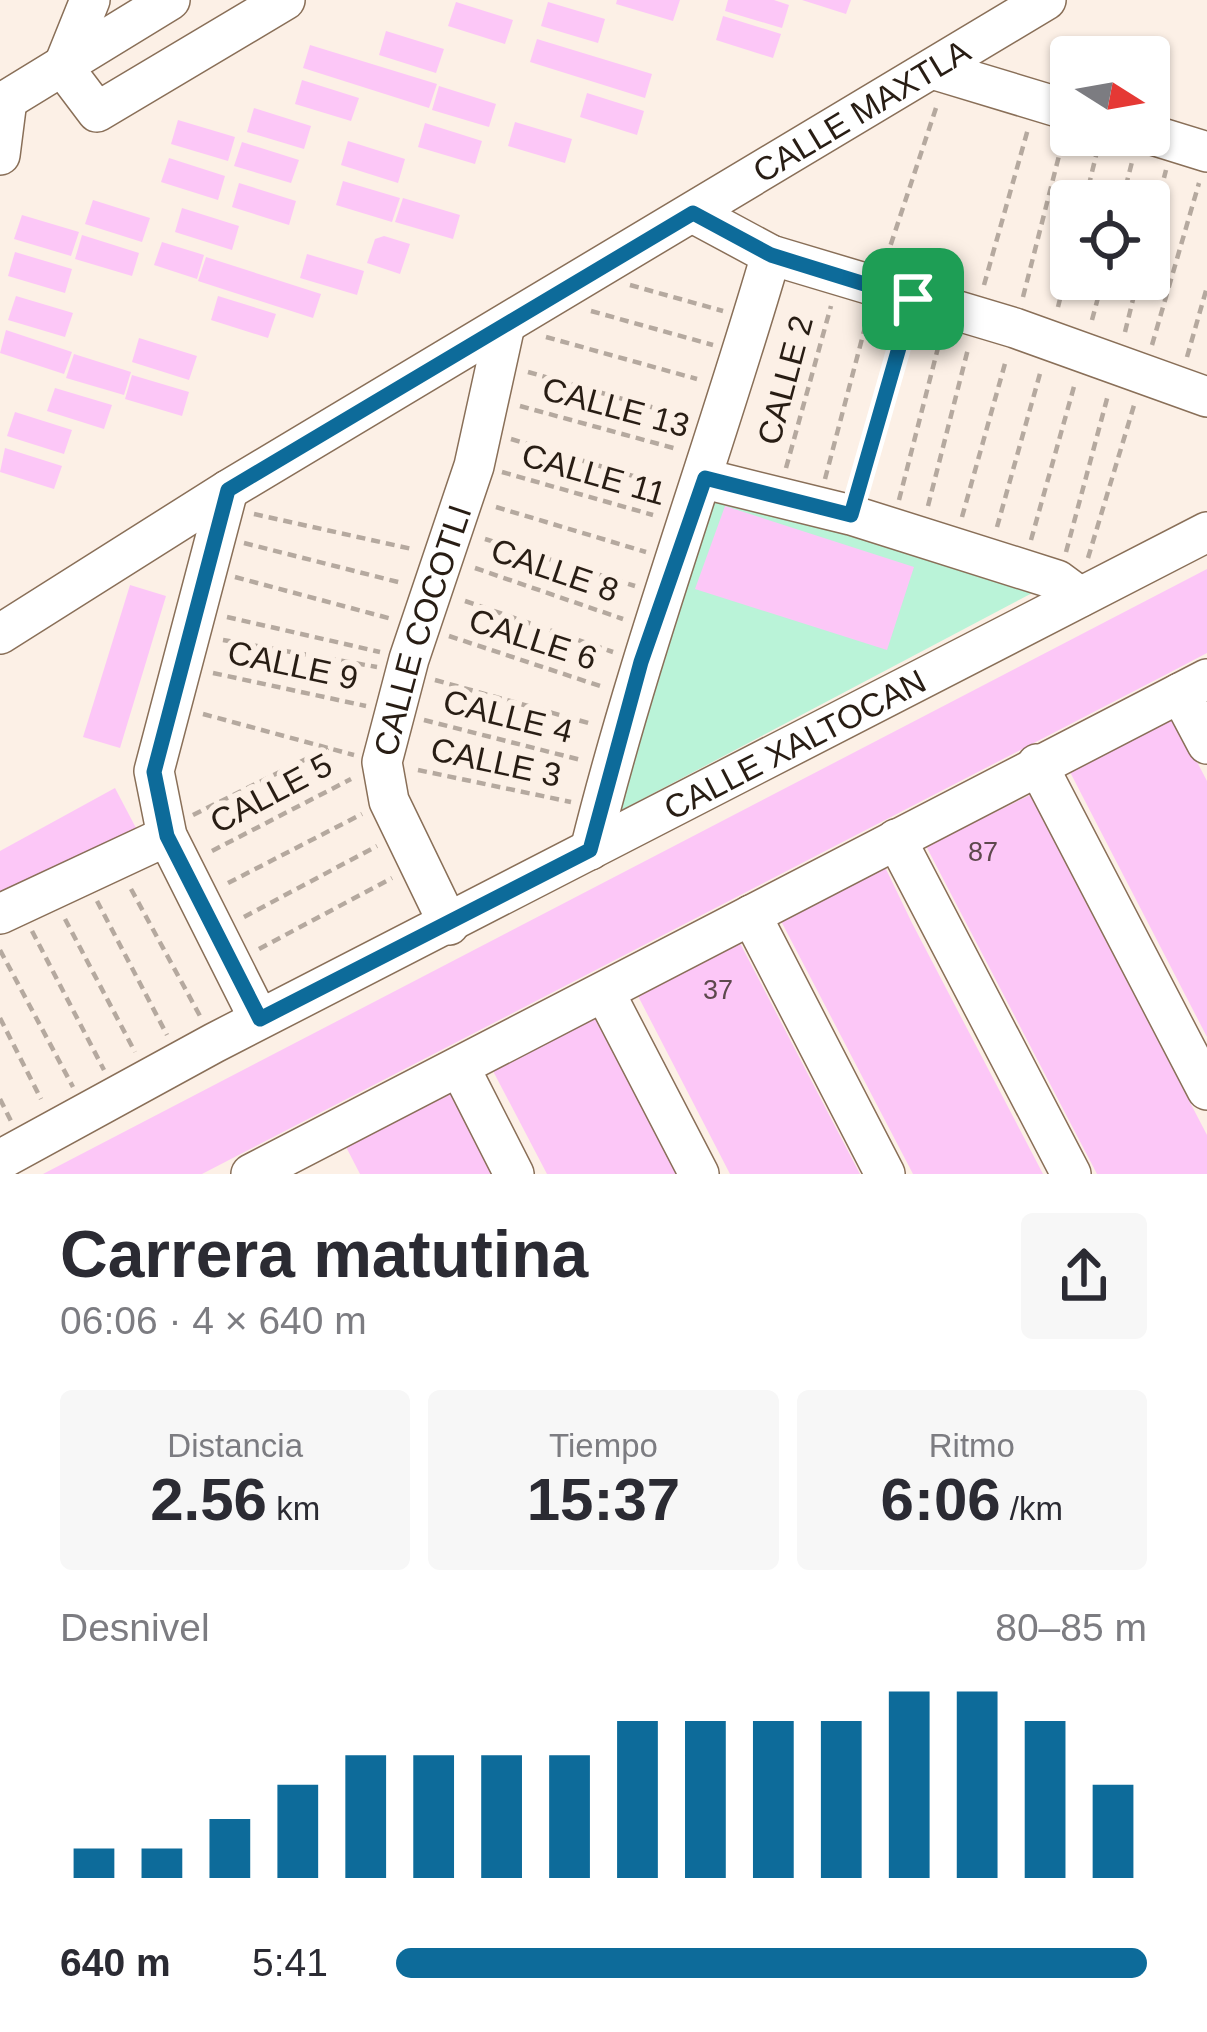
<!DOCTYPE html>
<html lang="es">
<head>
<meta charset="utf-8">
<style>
	:root { --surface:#fff; --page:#f7f7f7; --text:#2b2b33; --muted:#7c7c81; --accent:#0d6b9a }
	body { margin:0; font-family:Arial,sans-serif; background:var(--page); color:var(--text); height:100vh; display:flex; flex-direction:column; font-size:45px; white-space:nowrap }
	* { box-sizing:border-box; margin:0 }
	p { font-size:39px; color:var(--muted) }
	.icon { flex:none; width:66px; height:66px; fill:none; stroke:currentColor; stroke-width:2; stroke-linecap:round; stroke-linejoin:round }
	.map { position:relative; height:1174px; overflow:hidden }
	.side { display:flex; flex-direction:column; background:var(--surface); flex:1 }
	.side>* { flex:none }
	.needle { width:78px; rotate:101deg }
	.controls { position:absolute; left:1050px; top:36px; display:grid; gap:24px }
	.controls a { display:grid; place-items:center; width:120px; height:120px; border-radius:12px; background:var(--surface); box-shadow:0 3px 9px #0004; font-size:60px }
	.pin { position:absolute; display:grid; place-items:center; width:102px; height:102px; color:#fff; margin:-51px; border-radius:24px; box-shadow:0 6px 18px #0006 }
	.round { display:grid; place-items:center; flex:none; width:126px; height:126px; border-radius:12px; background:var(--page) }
	.headline { display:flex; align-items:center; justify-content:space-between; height:204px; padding:0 60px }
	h1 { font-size:66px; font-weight:800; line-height:90px }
	.metrics { display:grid; grid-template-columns:repeat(3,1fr); gap:18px; height:204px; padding:12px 60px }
	.metrics div { display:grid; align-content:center; border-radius:12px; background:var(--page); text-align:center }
	.metrics b { font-size:60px; font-weight:800 }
	.metrics small { font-size:33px; font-weight:400 }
	.metrics p { font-size:33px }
	.chart { height:336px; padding:24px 60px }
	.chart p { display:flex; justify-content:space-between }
	.chart svg { width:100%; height:216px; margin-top:12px; stroke:var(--accent); stroke-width:6 }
	ul { padding:0 60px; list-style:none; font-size:39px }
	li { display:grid; grid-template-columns:192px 144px 1fr; align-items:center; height:90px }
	li i { height:30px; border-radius:15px; background:var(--accent) }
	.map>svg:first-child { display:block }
</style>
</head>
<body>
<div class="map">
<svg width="1207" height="1174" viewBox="0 0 1207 1174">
	<rect width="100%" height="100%" fill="#fcf0e6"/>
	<path fill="#baf3d8" d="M705 486 1038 590 614 814Z"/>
	<path fill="#fcc7f7" d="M617 0H680L673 21 616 4Z
		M728 0H774L789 5 782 28 725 11Z
		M802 0H851L846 14Z
		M456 2 513 20 505 44 448 26Z
		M548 2 605 19 598 43 541 26Z
		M723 16 781 34 773 58 716 40Z
		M386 31 444 49 436 73 379 55Z
		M537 39 652 74 645 98 530 62Z
		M310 45 437 84 429 108 303 68Z
		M302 80 359 98 351 121 295 104Z
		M439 86 496 104 489 127 432 110Z
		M587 93 644 111 637 135 580 117Z
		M254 108 311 126 304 149 247 132Z
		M178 120 235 137 228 161 171 144Z
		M515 122 572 139 565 163 508 146Z
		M425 123 482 141 475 164 418 147Z
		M348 141 405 159 398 183 341 165Z
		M242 142 299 160 291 183 234 166Z
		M169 158 225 176 218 200 161 182Z
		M343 181 400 198 392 222 336 205Z
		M239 183 296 201 289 225 232 207Z
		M403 198 460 215 453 239 395 222Z
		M93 200 150 218 142 242 85 224Z
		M182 208 239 226 232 250 175 232Z
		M22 215 79 232 71 256 14 239Z
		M82 235 139 253 132 276 75 259Z
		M384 236 410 244 400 274 367 263 375 239Z
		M162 242 204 255 197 279 154 265Z
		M15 252 72 269 65 293 8 276Z
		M307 254 364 271 357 295 300 278Z
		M206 257 321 294 313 318 198 281Z
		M16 296 73 313 65 337 8 320Z
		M218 296 276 314 268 338 211 320Z
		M6 330 72 352 64 374 0 353Z
		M139 338 197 356 189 380 132 362Z
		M74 354 131 372 124 395 66 378Z
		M132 375 189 392 182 416 125 399Z
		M55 388 112 405 104 429 47 411Z
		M15 412 72 430 64 454 7 436Z
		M5 448 62 466 54 489 0 472Z
		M725 506 914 567 887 650 695 589Z
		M1207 569V653L1167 674 202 1174H43Z
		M130 585 166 596 120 748 83 737Z
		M1174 718 1207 781V1037L1070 772Z
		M115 788 136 828 0 902V851Z
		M1030 795 1207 1135V1174H1097L926 846Z
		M885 867 912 923 1043 1174H913L781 921Z
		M740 943 811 1080 860 1174H730L638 996Z
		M596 1018 677 1174H547L493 1071Z
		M452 1093 494 1174H360L345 1145Z"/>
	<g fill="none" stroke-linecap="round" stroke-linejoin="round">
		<defs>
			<g id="minor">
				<path d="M90 0 63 67 97 112 285 0"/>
				<path d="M932 69 1071 111"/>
				<path d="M0 104 170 0"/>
				<path d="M1149 134 1207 152"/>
				<path d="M0 155 7 100"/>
				<path d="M693 213 771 255 1015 328 1207 397"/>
				<path d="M705 479 851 515 1057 580 1080 597"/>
				<path d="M228 490 154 771 167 836 259 1019"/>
				<path id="s1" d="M0 634 228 490 1046 0"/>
				<path d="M1180 693 1207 744"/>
				<path d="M1037 764 1207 1090"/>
				<path d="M896 839 1071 1174"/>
				<path d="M590 850C640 648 713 454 771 255"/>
				<path d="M0 914 167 836"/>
				<path d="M751 915 885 1174"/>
				<path id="s2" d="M449 925 389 801 382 762 409 659 474 466 505 325"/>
				<path d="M605 993 699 1174"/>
				<path d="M460 1068 514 1174"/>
				<path id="s3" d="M0 1160 214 1043 1207 532"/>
				<path d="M251 1174 1207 679"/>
			</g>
		</defs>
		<use href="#minor" stroke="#896f58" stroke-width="42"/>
		<path stroke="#b5a99f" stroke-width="4.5" stroke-dasharray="9 6" stroke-linecap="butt" d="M1085 201 1101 135
			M1122 201 1133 158
			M1149 236 1166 170
			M886 259 937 105
			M630 285 723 311
			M984 285 1028 129
			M1023 297 1063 140
			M1058 307 1071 255
			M591 311 713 345
			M1092 320 1103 279
			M1125 332 1138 279
			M546 337 697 379
			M1152 345 1199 183
			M1187 357 1207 287
			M528 372 690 418
			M520 406 677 449
			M511 439 666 486
			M786 468 831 306
			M502 472 653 515
			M825 479 868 316
			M860 484 905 327
			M899 500 941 336
			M928 506 968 349
			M496 507 646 552
			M254 514 412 549
			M962 517 1006 360
			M997 527 1041 370
			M485 539 635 586
			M1031 540 1075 383
			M244 543 402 583
			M1066 552 1108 395
			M1088 558 1135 402
			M475 568 623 619
			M235 577 392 619
			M465 601 613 652
			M227 617 380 652
			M449 636 603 687
			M223 640 377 667
			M213 673 366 706
			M435 680 592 724
			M203 714 354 755
			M424 720 581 760
			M418 770 571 802
			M193 815 328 748
			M212 851 351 779
			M228 883 362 814
			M131 889 200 1016
			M97 901 167 1035
			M244 917 377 846
			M65 919 135 1052
			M32 931 104 1070
			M259 949 392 878
			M0 950 73 1087
			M0 1018 41 1099
			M0 1099 11 1121"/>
		<use href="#minor" stroke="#fff" stroke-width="39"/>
	</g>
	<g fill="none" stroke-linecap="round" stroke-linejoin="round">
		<defs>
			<path id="route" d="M693 213 771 255 913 299 851 515 705 478 641 662 590 850 260 1019 167 836 154 772 228 490Z"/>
		</defs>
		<use href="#route" stroke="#fff" stroke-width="24"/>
		<use href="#route" stroke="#0d6b9a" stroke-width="15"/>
	</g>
	<g text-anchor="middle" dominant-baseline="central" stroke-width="12" stroke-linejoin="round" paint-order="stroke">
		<g font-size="27" fill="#5d484d">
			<text x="983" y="852">87</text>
			<text x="718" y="990">37</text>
		</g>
		<g font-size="33" fill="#281d14" stroke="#fcf0e6">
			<text stroke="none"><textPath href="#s1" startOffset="1008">CALLE MAXTLA</textPath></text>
			<text transform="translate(785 380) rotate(-75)">CALLE 2</text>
			<text transform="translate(616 407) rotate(15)">CALLE 13</text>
			<text transform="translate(594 474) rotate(16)">CALLE 11</text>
			<text transform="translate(555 570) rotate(19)">CALLE 8</text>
			<text stroke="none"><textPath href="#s2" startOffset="315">CALLE COCOTLI</textPath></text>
			<text transform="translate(533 639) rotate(18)">CALLE 6</text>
			<text transform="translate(293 665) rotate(12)">CALLE 9</text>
			<text transform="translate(508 716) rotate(14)">CALLE 4</text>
			<text stroke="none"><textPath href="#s3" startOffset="897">CALLE XALTOCAN</textPath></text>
			<text transform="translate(496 762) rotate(12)">CALLE 3</text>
			<text transform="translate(271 793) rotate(-28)">CALLE 5</text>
		</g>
	</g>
</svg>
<div class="controls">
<a><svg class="needle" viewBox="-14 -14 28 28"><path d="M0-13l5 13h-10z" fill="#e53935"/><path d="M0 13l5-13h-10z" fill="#7c7c81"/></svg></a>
<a><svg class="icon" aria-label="locate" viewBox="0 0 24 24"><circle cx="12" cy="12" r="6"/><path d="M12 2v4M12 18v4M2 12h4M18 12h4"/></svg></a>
</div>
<div class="pin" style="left:913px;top:299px;background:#1e9e55"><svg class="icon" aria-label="arrive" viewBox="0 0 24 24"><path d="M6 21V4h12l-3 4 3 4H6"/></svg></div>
</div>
<section class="side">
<div class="headline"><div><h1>Carrera matutina</h1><p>06:06 · 4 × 640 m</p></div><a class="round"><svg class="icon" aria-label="share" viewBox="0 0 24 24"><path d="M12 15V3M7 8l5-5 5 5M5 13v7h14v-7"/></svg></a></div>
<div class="metrics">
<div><p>Distancia</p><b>2.56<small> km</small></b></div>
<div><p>Tiempo</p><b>15:37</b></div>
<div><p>Ritmo</p><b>6:06<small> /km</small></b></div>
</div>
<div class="chart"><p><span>Desnivel</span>80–85 m</p>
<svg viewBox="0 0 160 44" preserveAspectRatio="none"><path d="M5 44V38M15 44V38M25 44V32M35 44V25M45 44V19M55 44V19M65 44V19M75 44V19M85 44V12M95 44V12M105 44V12M115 44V12M125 44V6M135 44V6M145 44V12M155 44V25"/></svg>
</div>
<ul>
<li><b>640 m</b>5:41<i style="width:100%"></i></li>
</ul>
</section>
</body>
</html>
